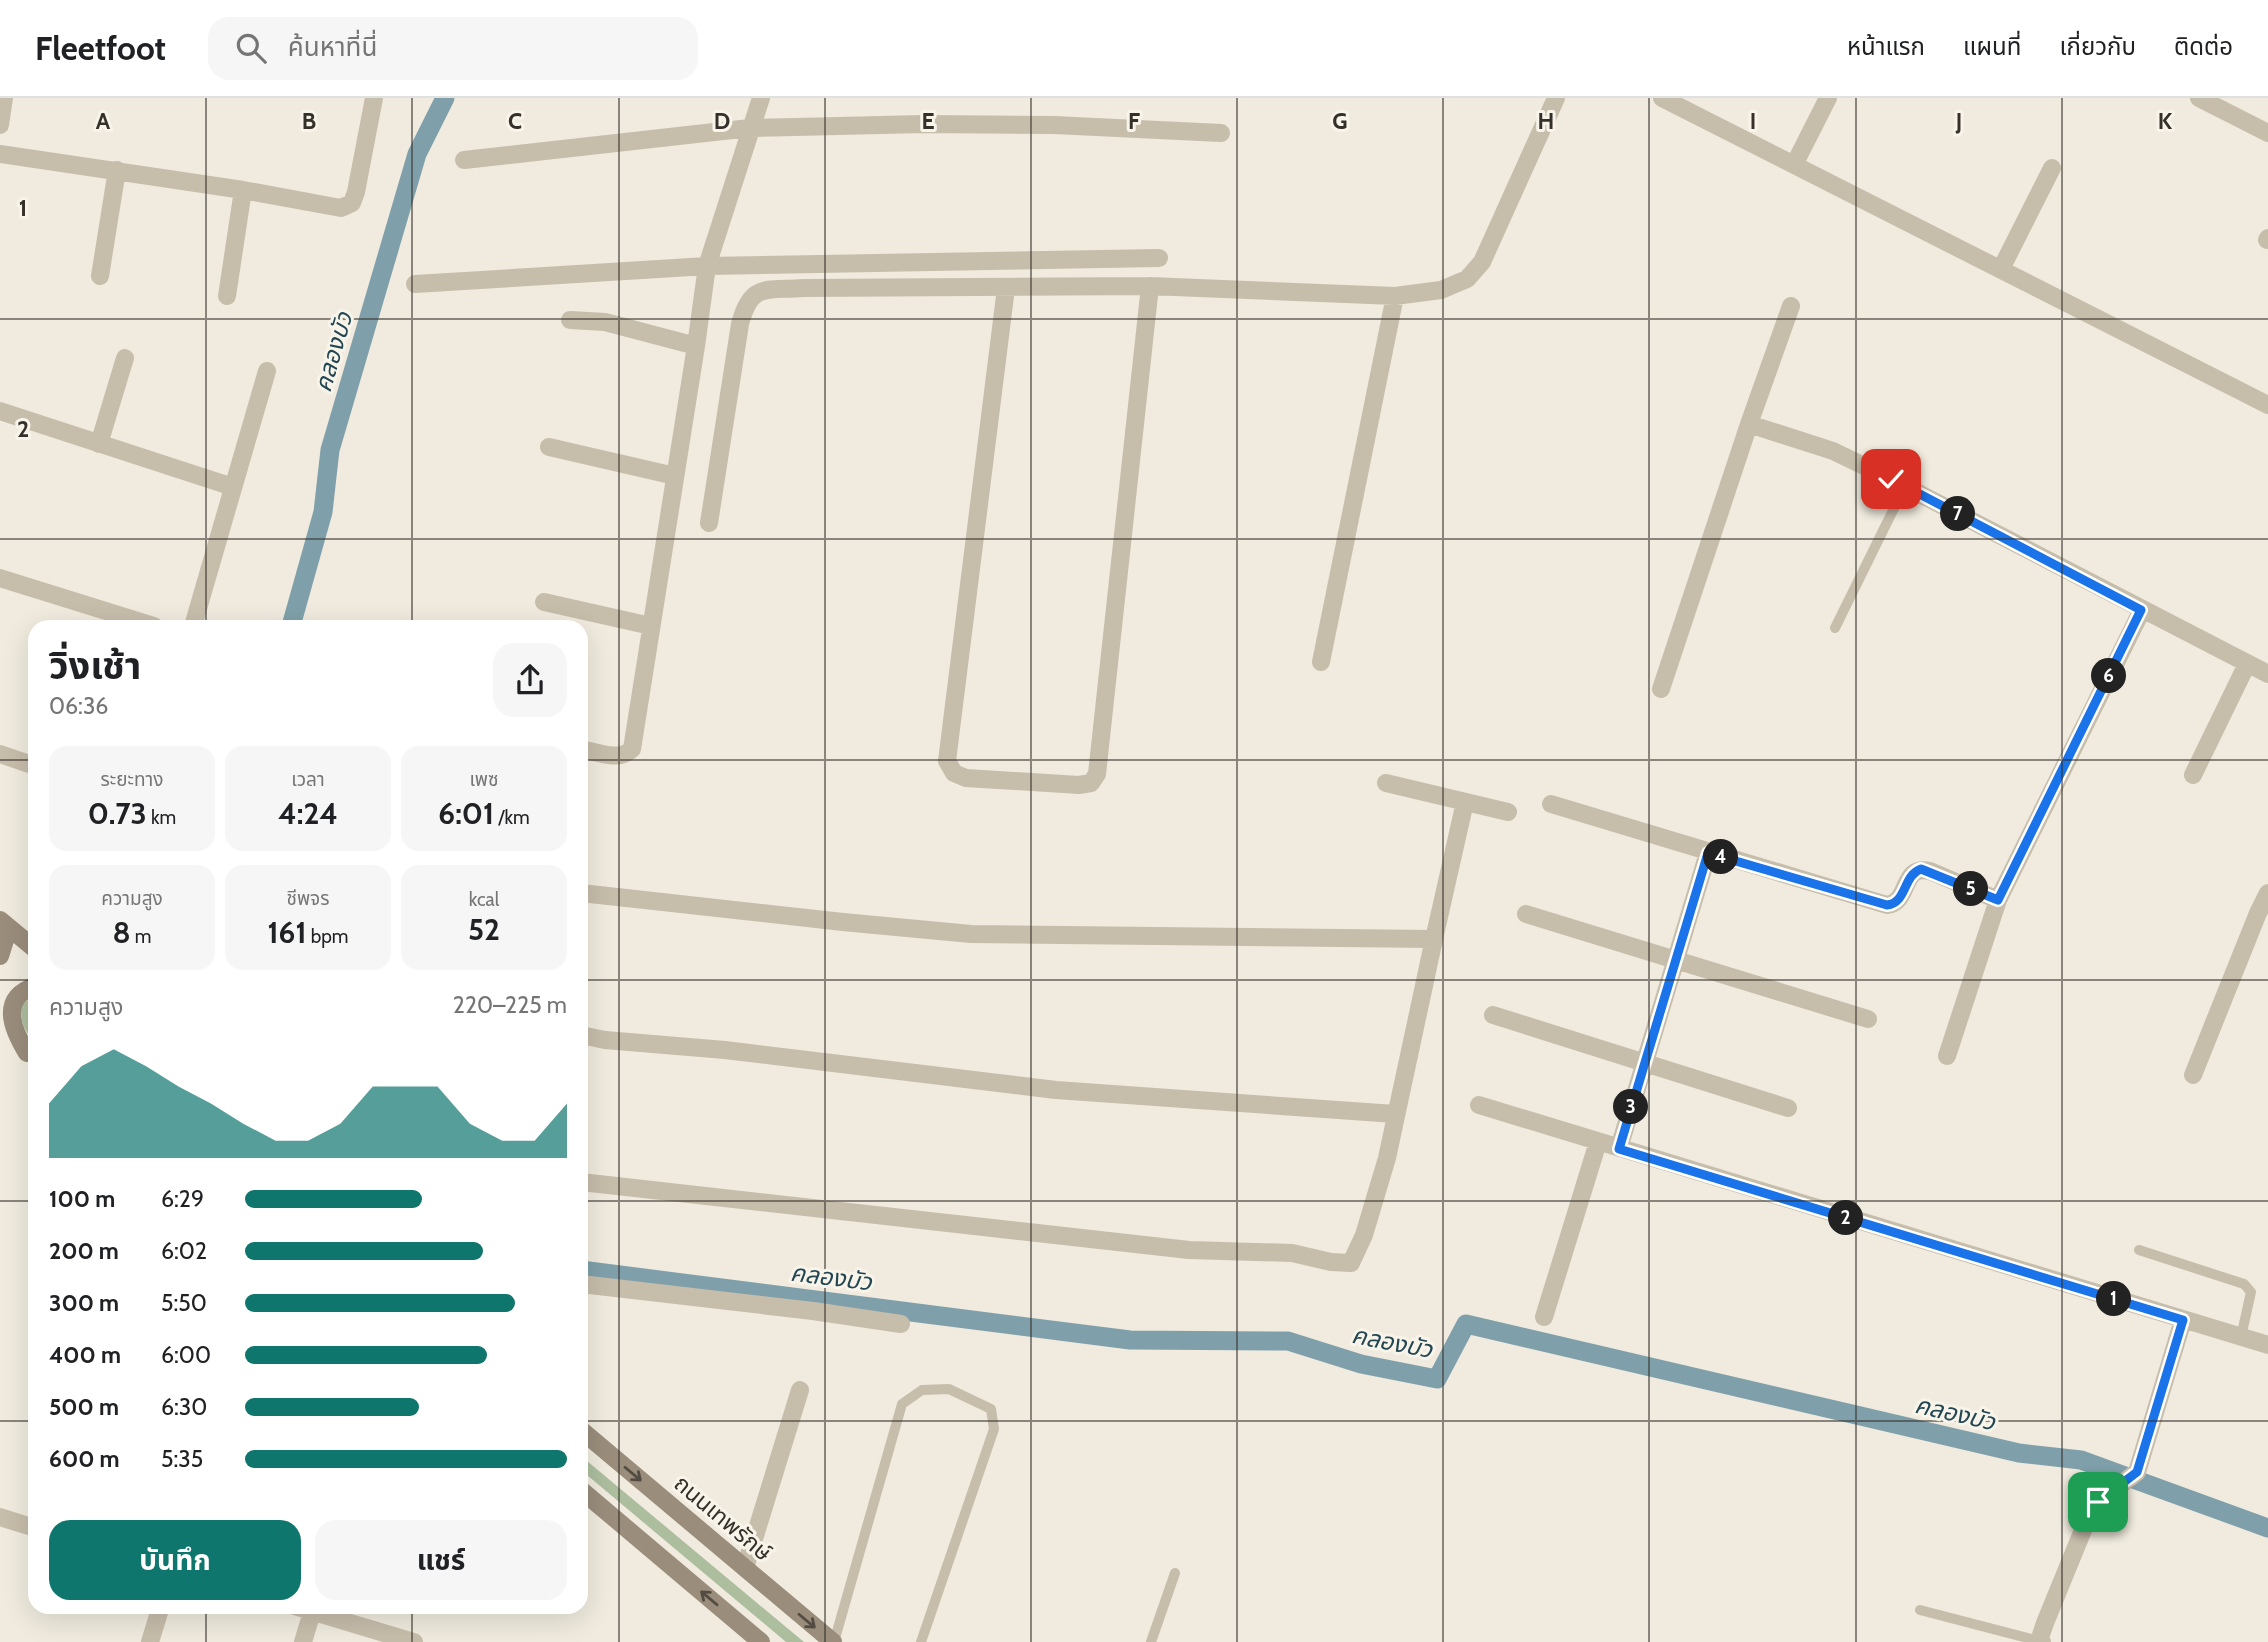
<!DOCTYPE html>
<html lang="th">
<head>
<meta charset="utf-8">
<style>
	:root { --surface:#fff; --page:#f6f6f6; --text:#202124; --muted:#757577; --line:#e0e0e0; --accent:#0f766e }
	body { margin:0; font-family:Cabin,"Noto Sans Thai",sans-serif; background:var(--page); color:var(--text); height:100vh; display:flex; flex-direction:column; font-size:26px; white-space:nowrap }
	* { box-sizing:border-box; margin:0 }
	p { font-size:23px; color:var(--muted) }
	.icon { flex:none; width:38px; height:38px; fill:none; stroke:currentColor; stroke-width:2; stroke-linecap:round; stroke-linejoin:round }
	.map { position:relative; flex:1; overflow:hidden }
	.details { position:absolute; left:28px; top:522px; width:560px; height:994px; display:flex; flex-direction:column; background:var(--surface); border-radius:21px; box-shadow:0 7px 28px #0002 }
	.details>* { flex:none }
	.pin { position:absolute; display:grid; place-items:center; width:60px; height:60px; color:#fff; margin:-30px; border-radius:14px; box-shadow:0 4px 10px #0006 }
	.km { position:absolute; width:35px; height:35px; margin:-18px; border-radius:50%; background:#222; color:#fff; font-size:19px; line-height:35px; text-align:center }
	.round { display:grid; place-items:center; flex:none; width:74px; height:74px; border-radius:21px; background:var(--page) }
	.summary { display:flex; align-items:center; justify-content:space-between; height:119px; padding:0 21px }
	h1 { font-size:38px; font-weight:700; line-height:52px }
	.figures { display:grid; grid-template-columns:repeat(3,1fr); gap:10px; height:119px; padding:7px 21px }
	.figures div { display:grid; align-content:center; border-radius:18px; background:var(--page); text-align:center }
	.figures b { font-size:30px; font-weight:700 }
	.figures small { font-size:19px; font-weight:400 }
	.figures p { font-size:19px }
	.chart { height:196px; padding:14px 21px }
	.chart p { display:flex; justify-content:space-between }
	.chart svg { width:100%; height:126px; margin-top:7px; fill:var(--accent); opacity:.7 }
	.cta { display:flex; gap:14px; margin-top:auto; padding:14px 21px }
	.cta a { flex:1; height:80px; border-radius:21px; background:var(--accent); color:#fff; font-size:28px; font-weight:700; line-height:80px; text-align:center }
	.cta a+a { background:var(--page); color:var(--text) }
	ul { padding:0 21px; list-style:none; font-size:23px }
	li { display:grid; grid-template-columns:112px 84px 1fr; align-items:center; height:52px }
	li i { height:18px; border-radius:9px; background:var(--accent) }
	header { display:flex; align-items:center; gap:42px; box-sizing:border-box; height:98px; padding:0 35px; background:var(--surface); border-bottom:2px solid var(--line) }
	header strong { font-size:33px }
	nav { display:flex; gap:38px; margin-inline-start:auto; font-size:24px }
	.search { width:490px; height:63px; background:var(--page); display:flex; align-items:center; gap:18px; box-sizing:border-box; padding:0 24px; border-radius:21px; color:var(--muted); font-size:26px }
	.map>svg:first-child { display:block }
</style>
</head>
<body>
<header>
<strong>Fleetfoot</strong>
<div class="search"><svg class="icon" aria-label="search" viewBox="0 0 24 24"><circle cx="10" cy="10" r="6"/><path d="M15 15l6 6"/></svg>ค้นหาที่นี่</div>
<nav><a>หน้าแรก</a><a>แผนที่</a><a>เกี่ยวกับ</a><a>ติดต่อ</a></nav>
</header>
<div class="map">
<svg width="2268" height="1544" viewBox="0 0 2268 1544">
	<rect width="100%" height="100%" fill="#f0ebde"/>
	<path fill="#adbe9f" d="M35 896V943C24 934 20 922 21 908Z
		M581 1358 804 1544H786L581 1372Z"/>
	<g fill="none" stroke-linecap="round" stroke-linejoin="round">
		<path stroke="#7fa0aa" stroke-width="19" d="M291 528 323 414 330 352 417 56 445 0
			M581 1172 1130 1242 1288 1243 1361 1266 1437 1281 1466 1226 2019 1355 2081 1362 2268 1430"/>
		<path stroke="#c7bdab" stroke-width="10" d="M1835 530 1905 388
			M2139 1152 2244 1186 2251 1194 2241 1239
			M1920 1512 2039 1543
			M834 1544 902 1306 922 1292 949 1291 991 1311 994 1331 921 1544
			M1151 1544 1175 1475"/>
		<path stroke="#c7bdab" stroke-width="18" d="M1662 0 2268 307
			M2199 0 2268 35
			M0 27 4 0
			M0 56 243 92 341 110 352 105 356 94 374 0
			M464 62 750 30 924 26 1054 27 1221 35
			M1794 67 1828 0
			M2267 142 2268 140
			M2001 171 2052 70
			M100 178 117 72
			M415 186 707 168 1159 160
			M1006 190 947 663 954 675 966 680 1079 687 1091 685 1097 676 1150 188
			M227 198 243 92
			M570 222 605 224 696 248
			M0 313 233 389
			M1749 326 1833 353 1891 381 2268 576
			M99 346 125 260
			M549 349 675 378
			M709 425 740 226C751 184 766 193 803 190L1150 188 1395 198 1441 192 1467 181 1482 164 1556 0
			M0 480 154 528
			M544 504 651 528
			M193 528 267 273
			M1321 564 1395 198
			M1661 591 1749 326 1791 208
			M581 651C597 654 619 664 632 651L696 248 707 168 761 0
			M0 656 35 668
			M2193 677 2247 566
			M1386 685 1508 714
			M1551 706 1887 807C1911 804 1900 766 1930 773L1998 802
			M581 795 843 824 971 836 1434 841 1387 1060 1364 1137 1351 1165 1331 1164 1292 1155 1189 1152 581 1084
			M1526 816 1868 921
			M1434 841 1465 704
			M1493 917 1788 1010
			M581 937 605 942 725 952 1056 992 1395 1016
			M1947 958 1998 802 2142 512
			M2193 977 2258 815 2268 795
			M1479 1007 2268 1247
			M1619 1050 1708 755
			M581 1186 813 1213 901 1226
			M1544 1219 1598 1044
			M0 1419 35 1430
			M745 1470 800 1292
			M294 1508 414 1544
			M150 1544 161 1508
			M303 1544 312 1514
			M2042 1544 2039 1543 2045 1525 2090 1415 2098 1404 2137 1374 2183 1222"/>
		<path stroke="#9a8d7c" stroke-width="18" d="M0 822 35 851
			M0 858 6 839 2 824
			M27 955C11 929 0 900 35 888
			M581 1332 833 1544
			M581 1392 761 1544"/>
	</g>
	<defs><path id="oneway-shaft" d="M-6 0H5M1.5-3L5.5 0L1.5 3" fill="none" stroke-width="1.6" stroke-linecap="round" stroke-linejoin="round" transform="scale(1.75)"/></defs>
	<g stroke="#534c42">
		<use href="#oneway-shaft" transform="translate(633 1376) rotate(40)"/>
		<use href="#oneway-shaft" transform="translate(709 1500) rotate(-140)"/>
		<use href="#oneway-shaft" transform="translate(807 1523) rotate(40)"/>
	</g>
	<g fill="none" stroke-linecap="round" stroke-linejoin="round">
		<defs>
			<path id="route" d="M1891 381 2141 512 1998 802 1921 771C1903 777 1907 805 1887 807L1708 755 1619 1051 2183 1222 2137 1374 2098 1404"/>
		</defs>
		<use href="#route" stroke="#fff" stroke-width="14"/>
		<use href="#route" stroke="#1a73e8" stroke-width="9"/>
	</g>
	<path fill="none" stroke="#353029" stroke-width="2" stroke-opacity="0.55" d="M206 0V528M412 0V528M619 0V1544M825 0V1544M1031 0V1544M1237 0V1544M1443 0V1544M1649 0V1544M1856 0V1544M2062 0V1544M0 221H2268M0 441H2268M0 662H35M581 662H2268M0 882H35M581 882H2268M0 1103H35M581 1103H2268M0 1323H35M581 1323H2268M206 1508V1544M412 1508V1544"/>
	<g text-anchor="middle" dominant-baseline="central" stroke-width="6" stroke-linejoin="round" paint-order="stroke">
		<g font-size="23" fill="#353029" stroke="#f8f4ea">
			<text transform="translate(723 1420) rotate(40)">ถนนเทพรักษ์</text>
		</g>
		<g font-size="24" font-style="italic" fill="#234653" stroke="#f8f4ea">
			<text transform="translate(333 254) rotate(-74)">คลองบัว</text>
			<text transform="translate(831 1179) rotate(7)">คลองบัว</text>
			<text transform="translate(1392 1244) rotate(11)">คลองบัว</text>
			<text transform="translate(1955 1315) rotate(13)">คลองบัว</text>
		</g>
	</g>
	<g font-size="23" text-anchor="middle" font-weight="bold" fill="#353029" stroke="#f8f4ea" stroke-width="6" stroke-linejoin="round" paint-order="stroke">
		<text x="103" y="31">A</text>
		<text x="309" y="31">B</text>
		<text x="515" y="31">C</text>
		<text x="722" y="31">D</text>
		<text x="928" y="31">E</text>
		<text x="1134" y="31">F</text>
		<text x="1340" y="31">G</text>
		<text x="1546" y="31">H</text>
		<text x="1753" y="31">I</text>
		<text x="1959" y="31">J</text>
		<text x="2165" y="31">K</text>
		<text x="23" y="118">1</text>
		<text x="23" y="339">2</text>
	</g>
</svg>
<div class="pin" style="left:2098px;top:1404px;background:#1e9e55"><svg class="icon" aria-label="arrive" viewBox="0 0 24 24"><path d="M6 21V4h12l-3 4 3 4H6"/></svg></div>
<div class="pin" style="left:1891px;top:381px;background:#d93025"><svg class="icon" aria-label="check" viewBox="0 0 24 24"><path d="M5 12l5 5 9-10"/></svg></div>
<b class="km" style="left:2114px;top:1201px">1</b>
<b class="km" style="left:1846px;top:1120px">2</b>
<b class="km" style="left:1631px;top:1009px">3</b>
<b class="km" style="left:1721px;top:759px">4</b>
<b class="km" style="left:1971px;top:791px">5</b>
<b class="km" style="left:2109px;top:578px">6</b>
<b class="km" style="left:1958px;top:416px">7</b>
<section class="details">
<div class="summary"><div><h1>วิ่งเช้า</h1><p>06:36</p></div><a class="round"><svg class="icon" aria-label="share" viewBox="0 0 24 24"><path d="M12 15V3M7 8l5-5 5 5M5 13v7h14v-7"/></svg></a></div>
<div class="figures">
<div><p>ระยะทาง</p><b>0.73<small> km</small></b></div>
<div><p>เวลา</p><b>4:24</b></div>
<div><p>เพซ</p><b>6:01<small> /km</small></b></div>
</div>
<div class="figures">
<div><p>ความสูง</p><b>8<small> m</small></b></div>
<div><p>ชีพจร</p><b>161<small> bpm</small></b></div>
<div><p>kcal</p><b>52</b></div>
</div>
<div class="chart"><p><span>ความสูง</span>220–225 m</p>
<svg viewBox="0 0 160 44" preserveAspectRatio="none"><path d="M0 44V25L10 12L20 6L30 12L40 19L50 25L60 32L70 38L80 38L90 32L100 19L110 19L120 19L130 32L140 38L150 38L160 25V44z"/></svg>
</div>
<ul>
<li><b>100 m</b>6:29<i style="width:55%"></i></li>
<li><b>200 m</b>6:02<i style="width:74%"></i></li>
<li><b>300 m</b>5:50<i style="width:84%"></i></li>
<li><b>400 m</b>6:00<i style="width:75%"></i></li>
<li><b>500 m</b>6:30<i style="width:54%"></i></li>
<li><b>600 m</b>5:35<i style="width:100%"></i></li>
</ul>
<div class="cta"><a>บันทึก</a><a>แชร์</a></div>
</section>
</div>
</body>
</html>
